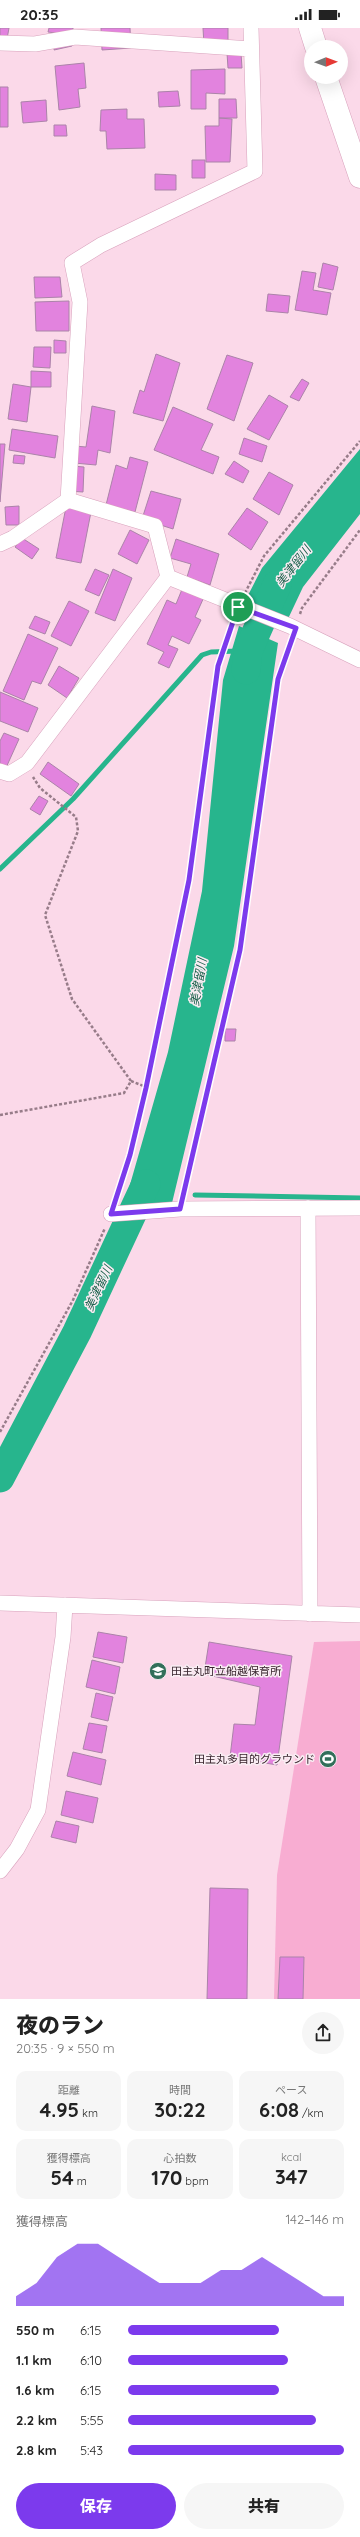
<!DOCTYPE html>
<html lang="ja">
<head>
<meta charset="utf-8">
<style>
	:root { --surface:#fff; --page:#f6f6f6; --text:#222; --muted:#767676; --accent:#7c3aed }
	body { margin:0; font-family:Quicksand,"Noto Sans JP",sans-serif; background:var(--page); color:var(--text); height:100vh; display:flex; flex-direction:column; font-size:15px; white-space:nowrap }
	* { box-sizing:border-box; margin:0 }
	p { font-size:13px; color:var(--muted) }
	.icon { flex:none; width:22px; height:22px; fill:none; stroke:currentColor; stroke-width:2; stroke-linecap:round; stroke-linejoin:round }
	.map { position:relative; height:1971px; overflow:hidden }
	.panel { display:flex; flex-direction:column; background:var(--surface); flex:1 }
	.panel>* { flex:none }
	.needle { width:26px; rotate:89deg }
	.controls { position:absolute; left:304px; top:12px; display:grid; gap:8px }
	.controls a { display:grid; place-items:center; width:44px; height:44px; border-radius:50%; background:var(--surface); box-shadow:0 4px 16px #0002; font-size:20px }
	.pin { position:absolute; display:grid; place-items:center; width:34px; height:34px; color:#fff; margin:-17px; border:2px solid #fff; border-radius:50%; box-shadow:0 1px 4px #0007 }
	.round { display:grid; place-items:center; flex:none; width:42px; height:42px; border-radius:21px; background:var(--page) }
	.head { display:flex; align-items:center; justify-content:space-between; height:68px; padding:0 16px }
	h1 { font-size:22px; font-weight:800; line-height:30px }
	.figures { display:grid; grid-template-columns:repeat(3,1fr); gap:6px; height:68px; padding:4px 16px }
	.figures div { display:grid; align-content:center; border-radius:10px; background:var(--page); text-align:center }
	.figures b { font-size:20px; font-weight:800 }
	.figures small { font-size:11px; font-weight:400 }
	.figures p { font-size:11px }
	.chart { height:112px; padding:8px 16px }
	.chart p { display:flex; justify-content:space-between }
	.chart svg { width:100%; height:72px; margin-top:4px; fill:var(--accent); opacity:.7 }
	.button { display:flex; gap:8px; margin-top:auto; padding:8px 16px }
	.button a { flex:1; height:46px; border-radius:24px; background:var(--accent); color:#fff; font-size:16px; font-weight:800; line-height:46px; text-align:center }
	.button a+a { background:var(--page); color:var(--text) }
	ul { padding:0 16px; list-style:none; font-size:13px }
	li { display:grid; grid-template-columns:64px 48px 1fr; align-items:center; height:30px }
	li i { height:10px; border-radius:5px; background:var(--accent) }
	.status { display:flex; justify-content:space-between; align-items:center; height:28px; padding:0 20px; background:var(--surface); direction:ltr }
	.status svg { height:11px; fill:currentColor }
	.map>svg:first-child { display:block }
</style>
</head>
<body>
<div class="status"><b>20:35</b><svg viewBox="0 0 49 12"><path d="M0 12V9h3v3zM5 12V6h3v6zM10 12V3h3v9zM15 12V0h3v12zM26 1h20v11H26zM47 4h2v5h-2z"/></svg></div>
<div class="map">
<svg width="360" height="1971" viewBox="0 0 360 1971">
	<rect width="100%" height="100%" fill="#fbd9e9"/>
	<path fill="#f8add2" d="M360 1613V1971H274L277 1847 314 1614Z"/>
	<path fill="#27b58d" d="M360 421V486L303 559 287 593 243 577 262 540Z
		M239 598 278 615 234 918 172 1175 123 1181 168 1024 202 863 223 652Z"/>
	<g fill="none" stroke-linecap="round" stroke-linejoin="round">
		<path stroke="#27b58d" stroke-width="5" d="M0 841 73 771 202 627 211 624 238 623
			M195 1167 360 1170"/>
		<path stroke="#27b58d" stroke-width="29" d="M246 642 248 623 277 557
			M0 1450 77 1304 146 1156"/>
	</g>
	<path fill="#e283de" stroke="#ab83a9" d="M0 0H9L7 11 0 9Z
		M49 0H73L72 18 54 22 56 5 48 4Z
		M101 0H130L131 20 102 22Z
		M203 0H228V16L204 17Z
		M227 25H241L242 40H228Z
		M84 35 86 60 78 61 80 79 59 82 55 38Z
		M225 41V66L206 65V81H191V42Z
		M0 59H8V99H0Z
		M178 63 180 78 159 79 158 64Z
		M219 71H236L237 90H219Z
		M46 72 47 93 23 95 21 74Z
		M127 81V91H144L145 120 107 121 106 103H100L101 82Z
		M219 90 232 91 230 134H206L205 98H219Z
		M54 97H66L67 108H54Z
		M192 132H205V150H192Z
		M155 146 176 147V162H155Z
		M323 235 338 239 333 262 318 259Z
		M302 243 316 245 313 262 331 265 327 287 295 282Z
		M34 249H60L62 269 35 270Z
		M268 266 290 268 288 285 266 283Z
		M69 273V303H36L35 274Z
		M54 312 66 313V325H54Z
		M34 319H51L50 340 33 339Z
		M156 326 180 335 163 393 133 385 140 362 144 364Z
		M227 327 253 335 234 393 207 381Z
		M31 343 51 344V359H31Z
		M302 351 309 355 299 373 290 369Z
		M13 356 31 359 27 394 8 391Z
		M269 367 288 378 269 412 247 401Z
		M92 378 115 383 110 425 98 422 96 437 74 435 75 418 86 419Z
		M173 379 213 396 201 422 219 429 213 446 154 422Z
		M12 401 58 408 55 430 9 422Z
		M244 410 267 418 262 434 239 426Z
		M0 416H5L0 474Z
		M14 427 25 428 24 436 13 435Z
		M130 429 148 434 135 484 106 477 116 437 127 441Z
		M234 433 249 443 243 455 225 446Z
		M72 438 84 439 83 464 68 463Z
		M269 444 293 457 279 487 253 471Z
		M151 463 181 471 173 501 142 491Z
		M19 478V497H6L5 479Z
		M66 479 91 484 81 535 56 530Z
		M247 480 268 494 251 522 228 506Z
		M130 502 149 512 137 536 118 526Z
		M22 510 39 521 32 531 15 519Z
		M176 511 219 526 210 557 187 549 191 536 170 530Z
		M95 541 109 547 99 568 85 562Z
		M113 541 132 550 115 593 95 585Z
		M183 559 204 569 195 589 201 592 189 616 172 608 168 617 178 621 169 640 158 635 164 624 147 616 167 572 176 576Z
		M69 573 89 583 71 618 51 608Z
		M35 588 50 594 45 606 29 600Z
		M28 606 58 620 41 656 32 653 24 672 3 663Z
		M59 638 79 650 67 670 48 657Z
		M0 664 38 680 28 704 0 693Z
		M4 705 19 711 5 742 0 740V713Z
		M48 734 79 756 71 768 40 746Z
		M39 768 48 773 40 787 30 781Z
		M225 1001H236L235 1013H225Z
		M98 1604 127 1609 123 1635 93 1629Z
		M209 1614 292 1628 277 1737 230 1729 234 1696 255 1697 260 1659 204 1646Z
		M92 1632 120 1639 115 1666 86 1659Z
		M96 1665 113 1669 108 1693 91 1689Z
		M89 1695 107 1698 102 1725 83 1721Z
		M73 1724 106 1732 101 1757 67 1748Z
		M66 1763 98 1770 93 1795 61 1787Z
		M56 1793 79 1798 76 1815 51 1809Z
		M210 1860 248 1861 247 1971H207Z
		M280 1929H304L303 1971H278Z"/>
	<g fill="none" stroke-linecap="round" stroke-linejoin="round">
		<defs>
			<path id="street" d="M0 15 35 16 75 9 251 21
				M68 472 80 274 72 235 101 217 255 143 251 0
				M68 472 155 498 168 549
				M0 516 13 510 68 472
				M168 549 290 598 360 632
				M0 743 9 746 27 735 168 549
				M308 1180 310 1586
				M111 1186 180 1181 360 1180
				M0 1575 360 1587
				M0 1843 17 1821 38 1782 63 1609 65 1577"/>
			<path id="highway" d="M310 0 316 19
				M326 49 360 149"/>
		</defs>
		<use href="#street" stroke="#d8a2bc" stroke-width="16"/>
		<use href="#highway" stroke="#d8a2bc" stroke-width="23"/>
		<path stroke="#977c89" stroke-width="2.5" stroke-dasharray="3 2" stroke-linecap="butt" d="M245 565 264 528 360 413
			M300 586 302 580 360 502
			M131 1053 146 1059
			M0 1087 124 1065 131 1053 72 971 45 887 78 803 76 789 40 760 33 749
			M183 1167 240 922 278 651 291 615
			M116 1171 130 1127 146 1059 189 852 218 638 234 591
			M0 1404 73 1272 105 1200"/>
		<use href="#street" stroke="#fff" stroke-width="15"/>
		<use href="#highway" stroke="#fff" stroke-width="22"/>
	</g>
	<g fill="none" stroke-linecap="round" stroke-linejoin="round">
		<defs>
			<path id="route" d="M238 579 296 600 278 651 240 922 180 1181 111 1186 130 1127 146 1060 189 852 218 638Z"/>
		</defs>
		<use href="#route" stroke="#fff" stroke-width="8"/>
		<use href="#route" stroke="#7c3aed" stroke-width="5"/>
	</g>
	<defs>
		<symbol id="school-disc" viewBox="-11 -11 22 22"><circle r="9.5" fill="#326f5a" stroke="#f9edf3"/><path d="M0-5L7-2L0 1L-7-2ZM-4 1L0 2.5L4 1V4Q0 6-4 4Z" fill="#fff"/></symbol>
		<symbol id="stadium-disc" viewBox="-11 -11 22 22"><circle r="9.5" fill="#326f5a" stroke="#f9edf3"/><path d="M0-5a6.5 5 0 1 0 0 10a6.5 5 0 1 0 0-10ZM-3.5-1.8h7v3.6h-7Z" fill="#fff"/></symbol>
	</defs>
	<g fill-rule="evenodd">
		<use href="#school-disc" x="148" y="1633" width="20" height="20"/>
		<use href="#stadium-disc" x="318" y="1721" width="20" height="20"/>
	</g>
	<g text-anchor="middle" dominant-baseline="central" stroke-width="3" stroke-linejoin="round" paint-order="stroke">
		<g font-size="11" fill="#37232d" stroke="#f9edf3" text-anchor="start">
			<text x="171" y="1643">田主丸町立船越保育所</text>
			<text x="315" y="1731" text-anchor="end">田主丸多目的グラウンド</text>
		</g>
		<g font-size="12" font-style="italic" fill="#1e634e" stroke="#f9edf3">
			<text transform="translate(293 538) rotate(-52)">美津留川</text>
			<text transform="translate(198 954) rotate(-80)">美津留川</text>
			<text transform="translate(98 1260) rotate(-65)">美津留川</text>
		</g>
	</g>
</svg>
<div class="controls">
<a><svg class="needle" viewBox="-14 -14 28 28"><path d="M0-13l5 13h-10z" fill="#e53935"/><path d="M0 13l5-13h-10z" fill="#767676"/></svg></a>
</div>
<div class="pin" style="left:238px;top:579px;background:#1e9e55"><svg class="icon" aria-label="arrive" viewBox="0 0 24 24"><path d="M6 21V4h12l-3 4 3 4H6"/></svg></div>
</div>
<section class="panel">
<div class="head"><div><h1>夜のラン</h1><p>20:35 · 9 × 550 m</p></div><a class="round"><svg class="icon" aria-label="share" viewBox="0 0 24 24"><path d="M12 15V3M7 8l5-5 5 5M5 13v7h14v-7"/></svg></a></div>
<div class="figures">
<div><p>距離</p><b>4.95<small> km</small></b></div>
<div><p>時間</p><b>30:22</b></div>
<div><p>ペース</p><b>6:08<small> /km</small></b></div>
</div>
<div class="figures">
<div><p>獲得標高</p><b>54<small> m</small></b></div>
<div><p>心拍数</p><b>170<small> bpm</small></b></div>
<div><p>kcal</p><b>347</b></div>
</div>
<div class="chart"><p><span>獲得標高</span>142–146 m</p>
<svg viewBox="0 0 160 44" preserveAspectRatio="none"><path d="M0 44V38L10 30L20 14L30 6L40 6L50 14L60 22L70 30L80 30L90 30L100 22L110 22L120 14L130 22L140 30L150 38L160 38V44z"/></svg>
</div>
<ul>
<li><b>550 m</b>6:15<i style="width:70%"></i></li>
<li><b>1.1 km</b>6:10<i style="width:74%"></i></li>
<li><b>1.6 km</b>6:15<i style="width:70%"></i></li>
<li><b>2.2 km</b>5:55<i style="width:87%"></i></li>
<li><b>2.8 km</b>5:43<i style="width:100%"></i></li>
</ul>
<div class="button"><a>保存</a><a>共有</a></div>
</section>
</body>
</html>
